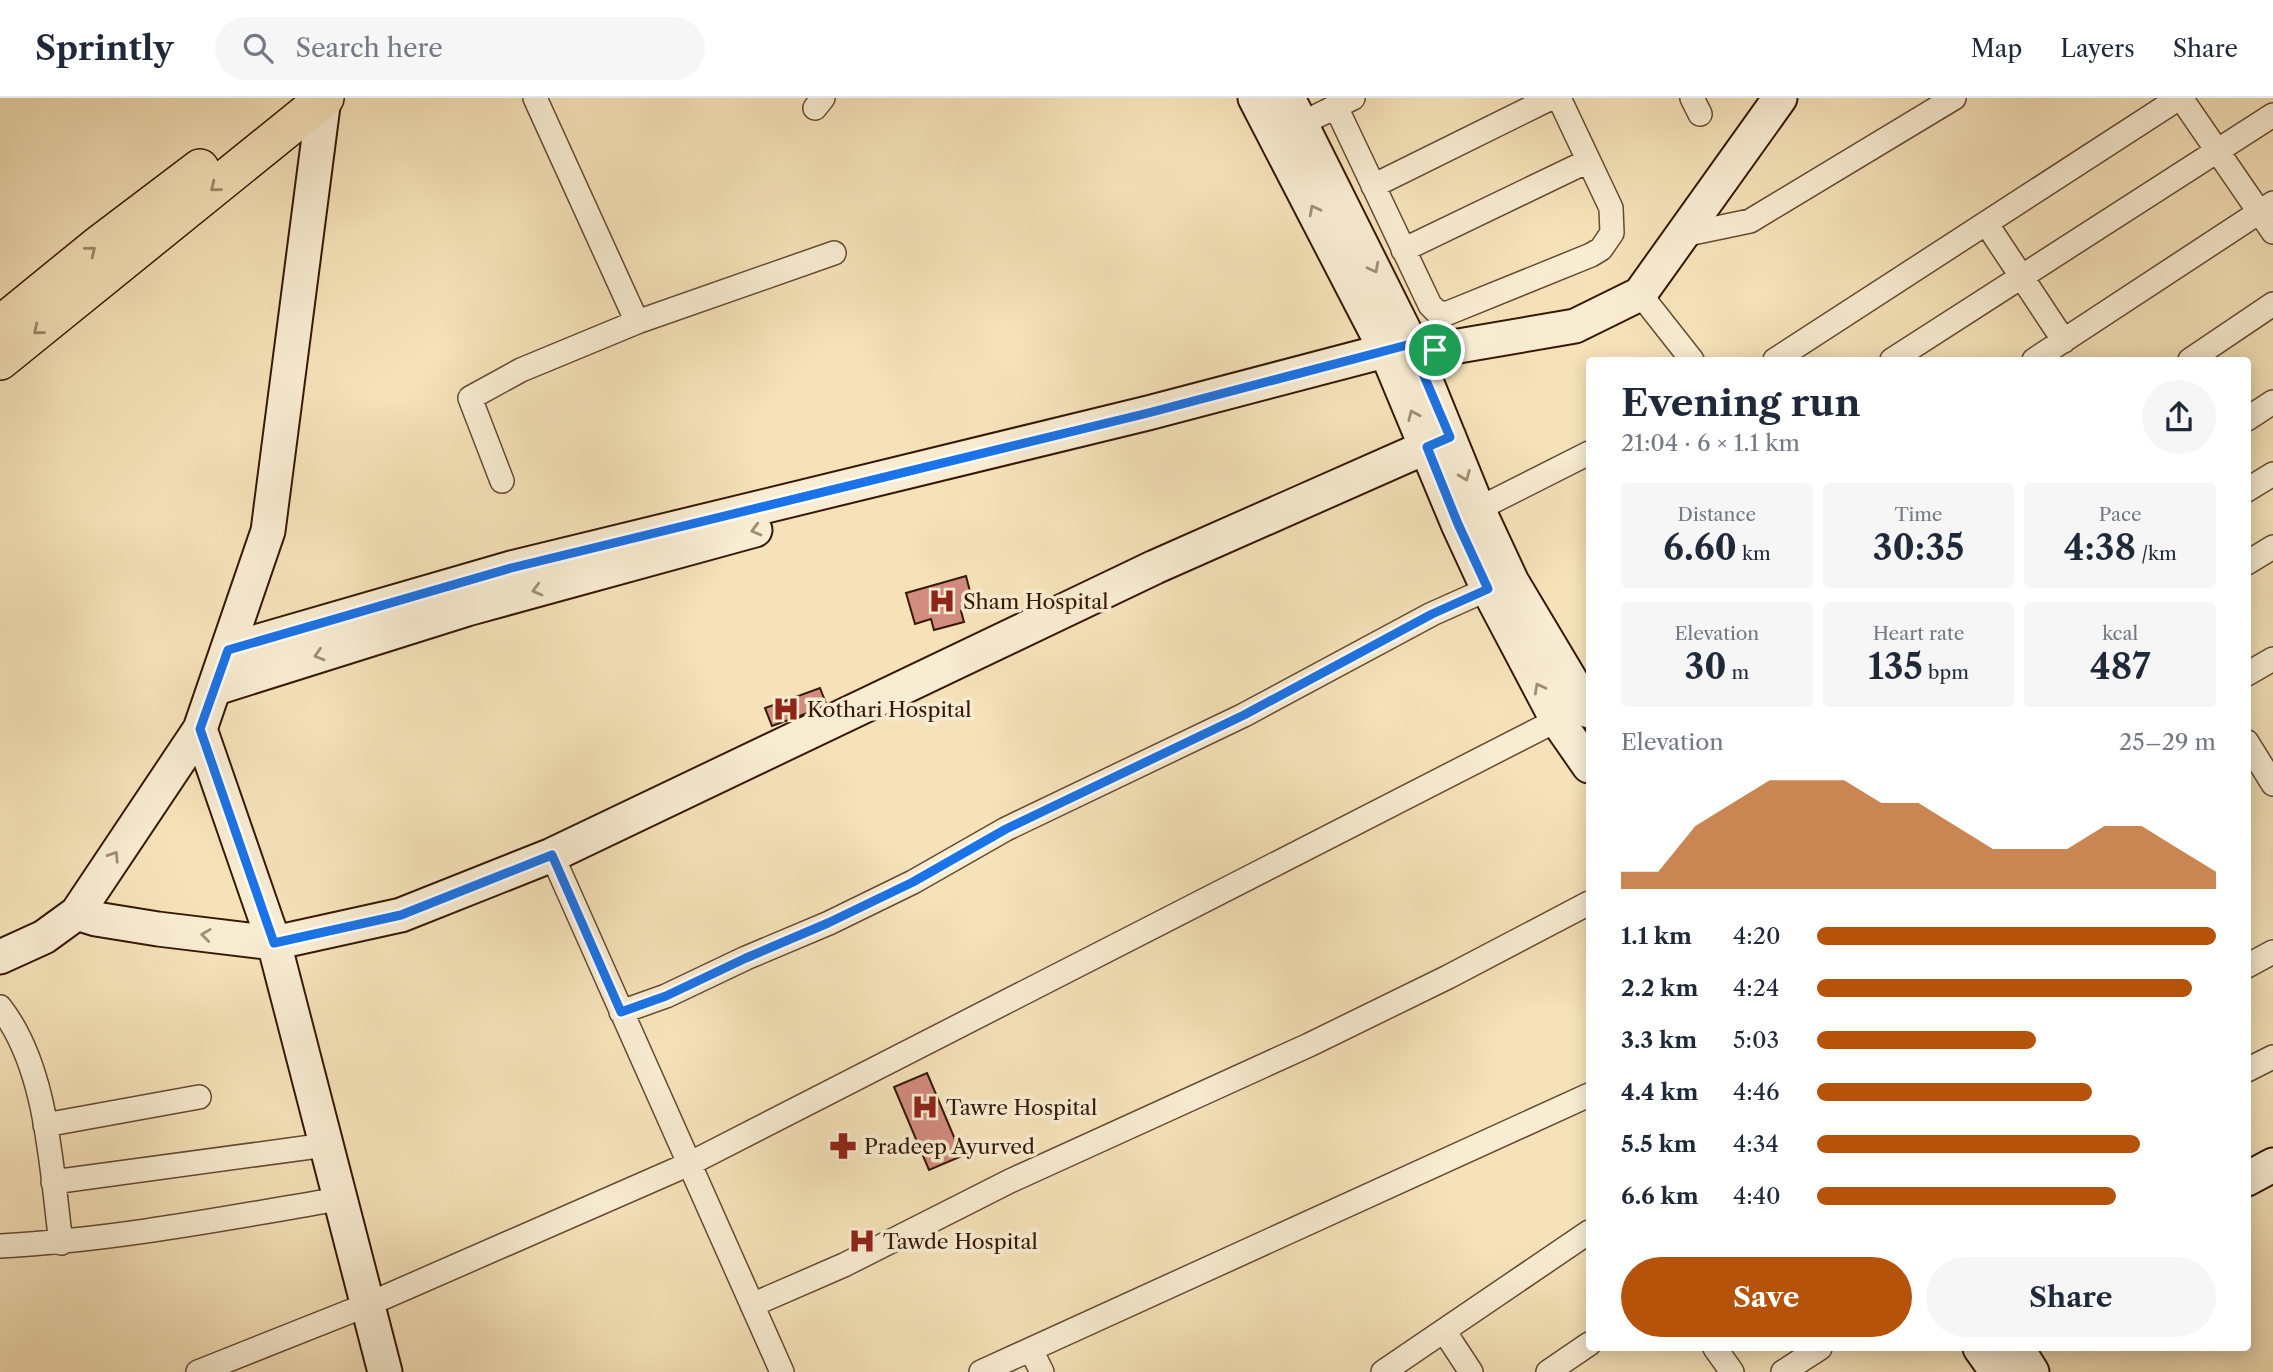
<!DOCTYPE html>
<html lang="en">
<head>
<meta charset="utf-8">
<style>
	:root { --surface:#fff; --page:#f6f6f7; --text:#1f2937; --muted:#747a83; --line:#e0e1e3; --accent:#b45309 }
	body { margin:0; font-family:"Libre Caslon Text",serif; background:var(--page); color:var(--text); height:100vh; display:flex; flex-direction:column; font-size:26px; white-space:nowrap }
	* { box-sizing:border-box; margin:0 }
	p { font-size:23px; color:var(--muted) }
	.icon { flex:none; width:38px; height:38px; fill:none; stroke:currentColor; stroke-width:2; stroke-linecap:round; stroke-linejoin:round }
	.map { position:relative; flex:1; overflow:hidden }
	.side { position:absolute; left:1586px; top:259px; width:665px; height:994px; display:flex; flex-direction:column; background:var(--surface); border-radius:7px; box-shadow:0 4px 18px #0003 }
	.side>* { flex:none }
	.pin { position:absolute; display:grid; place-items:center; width:60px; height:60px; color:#fff; margin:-30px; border:4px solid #fff; border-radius:50%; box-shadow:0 2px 7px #0007 }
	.round { display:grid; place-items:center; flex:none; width:74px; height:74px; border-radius:37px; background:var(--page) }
	.summary { display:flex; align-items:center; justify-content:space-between; height:119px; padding:0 35px }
	h1 { font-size:38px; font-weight:700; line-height:52px }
	.figures { display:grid; grid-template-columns:repeat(3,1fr); gap:10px; height:119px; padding:7px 35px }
	.figures div { display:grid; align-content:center; border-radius:7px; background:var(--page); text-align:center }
	.figures b { font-size:35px; font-weight:700 }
	.figures small { font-size:19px; font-weight:400 }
	.figures p { font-size:19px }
	.chart { height:196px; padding:14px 35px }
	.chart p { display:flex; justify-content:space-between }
	.chart svg { width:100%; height:126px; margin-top:7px; fill:var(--accent); opacity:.7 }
	.cta { display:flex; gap:14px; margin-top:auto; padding:14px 35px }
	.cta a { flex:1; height:80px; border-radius:42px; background:var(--accent); color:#fff; font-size:28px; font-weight:700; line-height:80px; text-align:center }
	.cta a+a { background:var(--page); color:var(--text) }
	ul { padding:0 35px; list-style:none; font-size:23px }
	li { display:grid; grid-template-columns:112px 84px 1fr; align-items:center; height:52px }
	li i { height:18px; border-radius:9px; background:var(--accent) }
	header { display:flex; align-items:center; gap:42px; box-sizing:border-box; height:98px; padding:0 35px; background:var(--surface); border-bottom:2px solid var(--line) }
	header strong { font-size:33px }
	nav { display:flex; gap:38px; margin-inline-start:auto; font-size:24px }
	.search { width:490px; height:63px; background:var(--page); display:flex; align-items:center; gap:18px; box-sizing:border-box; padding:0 24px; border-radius:38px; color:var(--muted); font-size:26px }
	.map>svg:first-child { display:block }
</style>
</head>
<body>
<header>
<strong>Sprintly</strong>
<div class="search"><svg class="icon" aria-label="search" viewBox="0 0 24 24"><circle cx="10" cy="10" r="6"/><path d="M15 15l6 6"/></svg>Search here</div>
<nav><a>Map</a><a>Layers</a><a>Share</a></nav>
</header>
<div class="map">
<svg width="2273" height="1274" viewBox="0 0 2273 1274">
	<rect width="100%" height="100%" fill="#f5e2b9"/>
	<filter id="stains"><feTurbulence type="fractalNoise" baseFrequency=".00286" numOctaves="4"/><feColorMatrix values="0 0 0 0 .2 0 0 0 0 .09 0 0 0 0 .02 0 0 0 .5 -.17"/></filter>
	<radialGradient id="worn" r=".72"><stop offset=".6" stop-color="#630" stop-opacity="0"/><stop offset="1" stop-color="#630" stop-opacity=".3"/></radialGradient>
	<path fill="#d28b7f" stroke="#371804" stroke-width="2" d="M966 478 974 509 961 513 964 524 934 532 931 521 915 526 906 495Z
		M820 590 827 608 772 628 765 610Z
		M927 975 962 1058 929 1072 894 989Z"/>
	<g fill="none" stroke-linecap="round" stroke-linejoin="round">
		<defs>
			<path id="street" d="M535 0 637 224
				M1692 0 1700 16
				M2181 0 2273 134
				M1336 9 1430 207 1438 215H1448L1591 157 1601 151 1612 135 1611 110 1559 0
				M815 10 823 0
				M1301 26 1353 0
				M1373 88 1551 0
				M1986 125 2064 243
				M1683 137 1750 123 1954 0
				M1403 152 1588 63
				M1640 196 1692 262
				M1775 262 2179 0
				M1892 262 2273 17
				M2034 262 2273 105
				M2190 262 2273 206
				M2247 321 2273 304
				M502 383 470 300 521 272 637 224 834 155
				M2247 392 2273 376
				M1478 411 1589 355
				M2247 465 2273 449
				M2247 576 2273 561
				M2247 644 2273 686
				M552 757 782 1274
				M2247 868 2273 854
				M0 909C48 970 51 1070 61 1145
				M621 914 666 898 746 860 829 825 913 784 1006 731 1244 617 1432 516 1488 491
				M2247 972 2273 959
				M45 1027 199 999
				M53 1084 326 1047
				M0 1148C114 1142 227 1120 339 1101
				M752 1207 844 1167 1010 1083 1309 947 1448 879 1589 805
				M1444 1233 1471 1274
				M1715 1250 1732 1274
				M1031 1252 1042 1274
				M198 1274 369 1206 689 1066 1557 622 1566 610
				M981 1274 1589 997
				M1383 1274 1589 1134
				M1548 1274 1589 1246
				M1783 1274 1820 1250"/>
			<path id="secondary" d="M1255 0 1386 253 1458 426 1488 491 1557 622 1589 668
				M1288 0 1411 246 1478 411 1512 484 1589 613
				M228 552 511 470 1148 315 1411 246 1435 252 1575 228 1640 196 1780 0
				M216 590 467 511 755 432
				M200 631 274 845 385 1274
				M77 815 96 821 158 831 274 845 401 817 552 757 1155 469 1449 339
				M0 859 44 839 77 815 200 631 268 433 324 0
				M2247 1081 2273 1067
				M1980 1250 1997 1274
				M2017 1250 2032 1274"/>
			<path id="primary" d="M0 227 97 148 200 70
				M0 263 325 0"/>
		</defs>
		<use href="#street" stroke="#664a31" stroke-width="26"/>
		<use href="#secondary" stroke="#371804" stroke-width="37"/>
		<use href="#primary" stroke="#371804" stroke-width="40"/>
		<use href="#street" stroke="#f8ecd2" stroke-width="23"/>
		<use href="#secondary" stroke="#f8ecd2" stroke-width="33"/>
		<use href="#primary" stroke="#f5e2b9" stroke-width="37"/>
	</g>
	<defs><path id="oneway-chevron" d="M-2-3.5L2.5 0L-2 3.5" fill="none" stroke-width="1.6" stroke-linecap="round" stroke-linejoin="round" transform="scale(1.75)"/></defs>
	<g stroke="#a08768">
		<use href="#oneway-chevron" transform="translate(215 89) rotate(141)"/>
		<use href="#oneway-chevron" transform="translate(91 153) rotate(-39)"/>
		<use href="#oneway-chevron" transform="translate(38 232) rotate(141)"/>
	</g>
	<g stroke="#a18d75">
		<use href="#oneway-chevron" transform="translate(1314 112) rotate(-117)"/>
		<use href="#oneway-chevron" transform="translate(1374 170) rotate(63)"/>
		<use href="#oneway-chevron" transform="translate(1413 317) rotate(-113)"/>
		<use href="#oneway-chevron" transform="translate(1465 378) rotate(68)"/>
		<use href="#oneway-chevron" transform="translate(756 432) rotate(165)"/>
		<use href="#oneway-chevron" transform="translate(537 492) rotate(165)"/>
		<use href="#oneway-chevron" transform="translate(319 557) rotate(163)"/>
		<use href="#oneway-chevron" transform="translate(1539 590) rotate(-118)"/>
		<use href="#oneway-chevron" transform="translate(114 758) rotate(-57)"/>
		<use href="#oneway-chevron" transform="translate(206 837) rotate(-173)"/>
	</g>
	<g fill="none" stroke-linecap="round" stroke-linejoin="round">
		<defs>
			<path id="route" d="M1411 246 1435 252 1419 266 1450 339 1427 349 1458 426 1488 491 1432 516 1244 617 1006 731 913 784 828 825 746 860 666 898 621 914 552 757 401 817 274 845 200 631 228 552 511 470 1148 315Z"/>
		</defs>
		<use href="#route" stroke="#fff" stroke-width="14"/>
		<use href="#route" stroke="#1a73e8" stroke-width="9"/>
	</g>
	<defs>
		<symbol id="hospital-bare" viewBox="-9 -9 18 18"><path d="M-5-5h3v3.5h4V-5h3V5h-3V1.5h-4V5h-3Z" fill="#8f2418" stroke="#f8ecd2" stroke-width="2.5" paint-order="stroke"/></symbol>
		<symbol id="pharmacy-bare" viewBox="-9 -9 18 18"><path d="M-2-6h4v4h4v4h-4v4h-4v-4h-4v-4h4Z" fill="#8f2418" stroke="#f8ecd2" stroke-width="2.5" paint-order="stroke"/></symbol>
	</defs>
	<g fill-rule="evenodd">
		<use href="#hospital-bare" x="923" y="484" width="38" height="38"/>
		<use href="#hospital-bare" x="767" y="592" width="38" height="38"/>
		<use href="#hospital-bare" x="906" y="990" width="38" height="38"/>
		<use href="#pharmacy-bare" x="824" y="1029" width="38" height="38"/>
		<use href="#hospital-bare" x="843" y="1124" width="38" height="38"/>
	</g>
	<g text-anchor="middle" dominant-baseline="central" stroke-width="7" stroke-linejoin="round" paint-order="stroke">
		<g font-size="21" fill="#371804" stroke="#f8ecd2" text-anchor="start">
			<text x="963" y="503">Sham Hospital</text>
			<text x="807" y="611">Kothari Hospital</text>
			<text x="946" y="1009">Tawre Hospital</text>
			<text x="864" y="1048">Pradeep Ayurved</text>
			<text x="883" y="1143">Tawde Hospital</text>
		</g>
	</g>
	<rect width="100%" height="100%" filter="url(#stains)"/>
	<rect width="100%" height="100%" fill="url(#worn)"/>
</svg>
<div class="pin" style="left:1435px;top:252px;background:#1e9e55"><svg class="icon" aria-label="arrive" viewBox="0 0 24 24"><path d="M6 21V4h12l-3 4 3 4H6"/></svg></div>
<section class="side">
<div class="summary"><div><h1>Evening run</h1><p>21:04 · 6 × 1.1 km</p></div><a class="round"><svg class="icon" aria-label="share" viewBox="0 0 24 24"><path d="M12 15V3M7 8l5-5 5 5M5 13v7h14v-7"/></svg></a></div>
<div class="figures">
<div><p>Distance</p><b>6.60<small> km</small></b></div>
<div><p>Time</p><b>30:35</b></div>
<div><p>Pace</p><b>4:38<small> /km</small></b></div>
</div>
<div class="figures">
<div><p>Elevation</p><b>30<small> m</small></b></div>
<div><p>Heart rate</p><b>135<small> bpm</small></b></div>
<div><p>kcal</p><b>487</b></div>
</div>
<div class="chart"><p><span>Elevation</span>25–29 m</p>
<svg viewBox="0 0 160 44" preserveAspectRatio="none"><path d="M0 44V38L10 38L20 22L30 14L40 6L50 6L60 6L70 14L80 14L90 22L100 30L110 30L120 30L130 22L140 22L150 30L160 38V44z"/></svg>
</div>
<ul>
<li><b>1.1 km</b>4:20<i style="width:100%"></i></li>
<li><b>2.2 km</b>4:24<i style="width:94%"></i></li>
<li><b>3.3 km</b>5:03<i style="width:55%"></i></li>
<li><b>4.4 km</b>4:46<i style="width:69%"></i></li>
<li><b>5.5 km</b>4:34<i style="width:81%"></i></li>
<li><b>6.6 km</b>4:40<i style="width:75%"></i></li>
</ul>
<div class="cta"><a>Save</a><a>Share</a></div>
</section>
</div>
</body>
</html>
